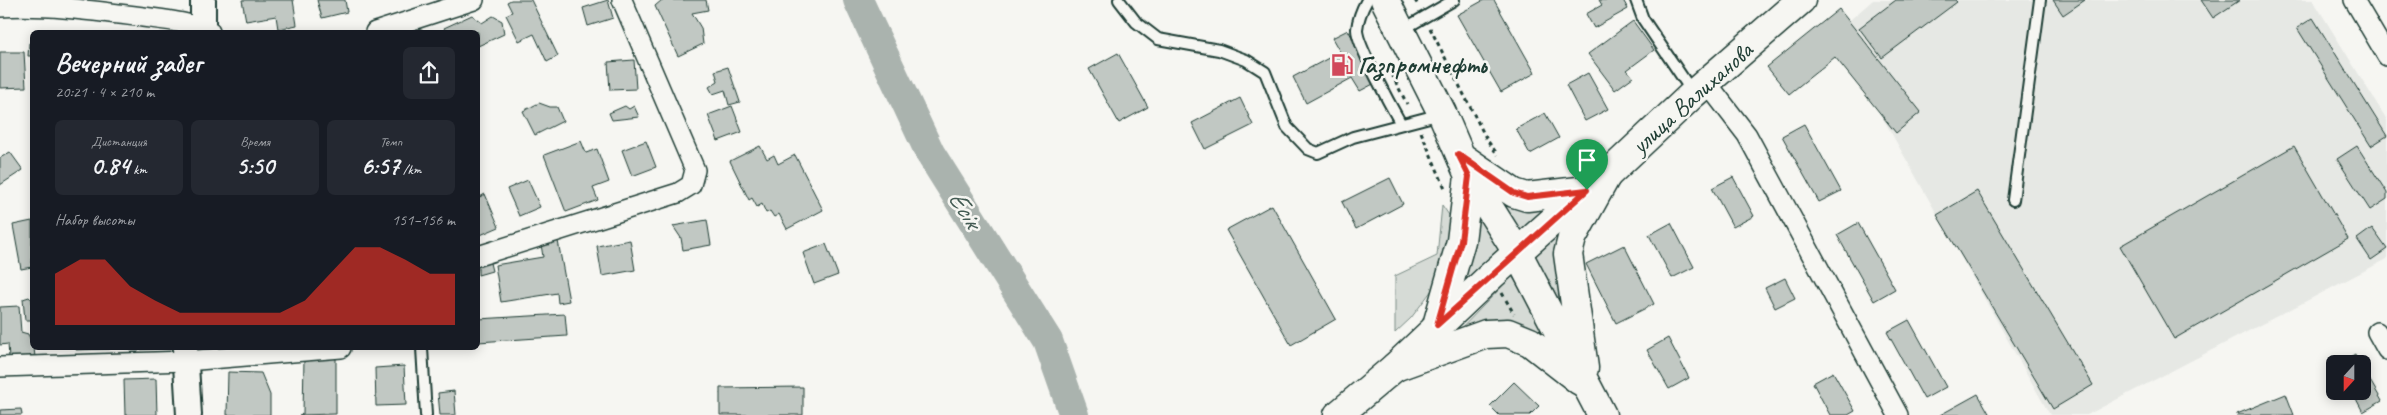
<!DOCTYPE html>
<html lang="ru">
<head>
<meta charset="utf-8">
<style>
	:root { --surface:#171b24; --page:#242831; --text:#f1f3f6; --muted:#9ea1a6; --accent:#d93025 }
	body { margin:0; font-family:Caveat,sans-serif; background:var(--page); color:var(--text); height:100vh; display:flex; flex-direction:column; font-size:19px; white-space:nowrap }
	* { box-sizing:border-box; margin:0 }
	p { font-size:16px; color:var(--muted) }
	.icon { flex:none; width:28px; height:28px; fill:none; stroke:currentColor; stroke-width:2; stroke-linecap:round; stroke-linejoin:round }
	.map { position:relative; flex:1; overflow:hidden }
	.side { position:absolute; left:30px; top:30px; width:450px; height:320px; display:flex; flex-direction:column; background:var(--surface); border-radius:8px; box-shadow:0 2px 12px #0003 }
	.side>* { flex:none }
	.needle { width:32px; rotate:201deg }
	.tools { position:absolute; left:2326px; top:355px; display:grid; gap:10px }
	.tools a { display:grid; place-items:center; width:45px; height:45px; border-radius:8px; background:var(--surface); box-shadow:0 2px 12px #0003; font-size:25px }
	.pin { position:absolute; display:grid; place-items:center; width:42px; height:42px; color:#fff; margin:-51px -21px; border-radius:50% 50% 50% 0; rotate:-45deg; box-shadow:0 0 5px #0007 }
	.pin .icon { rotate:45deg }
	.round { display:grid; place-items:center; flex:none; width:52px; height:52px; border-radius:8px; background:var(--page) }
	.headline { display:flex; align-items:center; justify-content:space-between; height:85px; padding:0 25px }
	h1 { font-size:28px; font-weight:800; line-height:38px }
	.metrics { display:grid; grid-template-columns:repeat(3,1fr); gap:8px; height:85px; padding:5px 25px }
	.metrics div { display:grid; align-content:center; border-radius:8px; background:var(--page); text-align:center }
	.metrics b { font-size:25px; font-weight:800 }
	.metrics small { font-size:14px; font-weight:400 }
	.metrics p { font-size:14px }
	.chart { height:140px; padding:10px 25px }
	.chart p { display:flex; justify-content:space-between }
	.chart svg { width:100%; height:90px; margin-top:5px; fill:var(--accent); opacity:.7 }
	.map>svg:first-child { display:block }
</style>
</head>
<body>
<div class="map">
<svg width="2387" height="415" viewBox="0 0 2387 415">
	<rect width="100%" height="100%" fill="#f6f6f2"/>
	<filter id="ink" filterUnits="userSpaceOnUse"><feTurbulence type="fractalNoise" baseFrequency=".02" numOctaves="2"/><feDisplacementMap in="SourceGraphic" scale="10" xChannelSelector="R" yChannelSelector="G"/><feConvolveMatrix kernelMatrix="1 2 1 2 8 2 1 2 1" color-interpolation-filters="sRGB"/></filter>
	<g filter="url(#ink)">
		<path fill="#e6e8e4" d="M1873 0H2313L2387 120V259L2087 415H2050L1835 33Z"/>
		<path fill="#d6dbd6" stroke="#7a8c85" d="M1495 186 1564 201 1520 237Z
			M1477 193 1499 251 1444 310Z
			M1442 205 1458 228 1446 266 1432 290 1411 318 1395 333V276L1437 256Z
			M1579 206 1566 324 1531 258Z
			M1512 276 1565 359 1529 335 1453 337Z"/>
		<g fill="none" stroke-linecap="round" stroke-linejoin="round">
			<path stroke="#aab3ae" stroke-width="30" d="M858 0 930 153 1048 341 1074 415"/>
		</g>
		<path fill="#c1c8c3" stroke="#1f3d34" d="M242 0H293L297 25 278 29 276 16 246 21Z
			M317 0H345L347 12 322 18Z
			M511 0H531L558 56 547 62 534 34 519 41 506 15 512 12 507 2Z
			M608 0 613 18 588 26 583 8Z
			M662 0H706L708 10 692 13 701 28 703 44 678 56 655 6Z
			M1484 0H1494L1535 73 1501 92 1457 15Z
			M1599 0H1623L1628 9 1594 28 1586 14 1602 5Z
			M1896 0H1955L1957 2 1882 58 1859 28Z
			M2053 0H2085L2063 15Z
			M2201 0H2240L2213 18Z
			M1839 9 1921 112 1896 133 1835 57 1789 94 1767 67Z
			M472 15 482 23 493 16 502 21 504 34 478 46V32H446L444 28Z
			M2313 18 2387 136 2371 146 2297 28Z
			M1633 21 1654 50 1627 70 1633 77 1615 90 1588 54Z
			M1348 30 1377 82 1360 91 1352 78 1306 103 1293 77 1340 52 1332 38Z
			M29 43H32V56H28Z
			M0 52H24L26 87 0 88Z
			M1118 53 1148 107 1119 123 1089 69Z
			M634 60 636 89 610 90 608 62Z
			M728 67 740 102 729 105 725 90 713 94 709 87 718 81 715 71Z
			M1588 73 1608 109 1585 121 1566 85Z
			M1240 98 1253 125 1205 149 1192 123Z
			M539 103 550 107H557L563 121 535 135 523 111Z
			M625 106 629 109 634 106 639 117 612 120 609 113Z
			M732 106 742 132 718 141 708 115Z
			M1545 113 1559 138 1530 154 1516 129Z
			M1804 124 1841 191 1819 202 1782 136Z
			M581 141 586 153 597 149 609 182 593 188 598 200 566 212 544 155Z
			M646 141 656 167 632 176 622 150Z
			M760 146 767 159 774 155 778 164 795 155 823 210 787 229 779 214 774 217 770 211 766 213 762 204 757 207 752 198 749 200 730 161Z
			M2294 146 2348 239 2174 339 2120 246Z
			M2357 146 2387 193V199L2370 210 2337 159Z
			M10 152 23 170 0 185V158Z
			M1733 177 1754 216 1733 227 1712 188Z
			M1390 178 1403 204 1356 229 1342 202Z
			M528 180 540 207 519 216 507 189Z
			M1977 191 2093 385 2053 409 1937 215Z
			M485 194 499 227 478 236V198Z
			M1272 205 1336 319 1291 345 1226 230Z
			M707 220 711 245 683 250 681 238 673 226Z
			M32 221V267L21 269 13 225Z
			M1671 223 1694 267 1672 278 1649 235Z
			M1858 223 1895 289 1874 301 1837 235Z
			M2372 228 2387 249 2371 260 2357 239Z
			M630 240 635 270 602 276 597 246Z
			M558 241 569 301 558 303 557 293 501 302 495 265 543 257 541 244Z
			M826 244 838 275 814 284 803 253Z
			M1624 245 1654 304 1616 323 1586 264Z
			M489 259 492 271 478 275V262Z
			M1785 278 1795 298 1775 308 1765 288Z
			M29 297 32 300V327V320H25L23 299Z
			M19 306 21 332 28 334 34 348 35 357 9 358 8 344 0 345V307Z
			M565 314 567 336 478 342V319Z
			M1909 320 1946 387 1924 399 1887 332Z
			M1668 338 1689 378 1669 389 1647 350Z
			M76 348H110V349L76 350Z
			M132 348H166L132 350Z
			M2355 354 2360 364H2338Z
			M304 358H336V414L299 415 303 414Z
			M404 366 406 405 376 406 375 368Z
			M2362 367 2382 401 2363 412 2352 391H2362Z
			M228 372 261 373 270 395V415H227Z
			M1833 372 1855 411 1848 415H1830L1813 383Z
			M156 379 157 415H125L124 380Z
			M1514 382 1539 406 1530 415H1499L1490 406Z
			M803 387V415H720V388Z
			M454 391 456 415H440L438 393Z
			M1978 394 1990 415H1940Z
			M2286 394 2294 415H2237V414Z
			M21 409 22 415H0V410Z"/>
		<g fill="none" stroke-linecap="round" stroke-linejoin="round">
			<defs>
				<path id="service" d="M1119 0 1136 22 1158 39 1219 50 1246 60 1265 72 1287 127 1308 149 1318 153 1353 137 1441 114
					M1367 0C1362 9 1358 19 1357 29 1356 43 1393 110 1401 124
					M1636 0 1643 19 1693 93
					M1402 30 1454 0
					M2013 200 2040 0
					M422 348 426 415"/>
				<path id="minor" d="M2354 0 2387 56
					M0 7C47 4 96 11 143 17 165 20 190 22 210 32
					M375 32 474 0
					M1707 83 1747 135 1898 415
					M478 256 678 193 691 185 695 170 622 0
					M2377 332 2387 350
					M0 367 186 361 341 348"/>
				<path id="tertiary" d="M203 32V0
					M185 348 189 415"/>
				<path id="secondary" d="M1338 415 1395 367 1492 275 1587 190 1607 175 1693 94 1801 0"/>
				<path id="primary" d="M1385 0 1442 113 1469 176 1517 252 1602 415
					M1463 158 1514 193 1527 197 1587 190
					M1437 325 1461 241 1469 176
					M1395 367 1486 334 1508 333 1530 342 1580 381
					M1584 368 1568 254 1572 238 1607 175"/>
			</defs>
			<use href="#service" stroke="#1f3d34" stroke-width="14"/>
			<use href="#minor" stroke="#1f3d34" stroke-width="22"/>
			<use href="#tertiary" stroke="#1f3d34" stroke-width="28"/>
			<use href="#secondary" stroke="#1f3d34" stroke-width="31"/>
			<use href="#primary" stroke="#1f3d34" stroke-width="31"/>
			<path stroke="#1f3d34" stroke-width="3" stroke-dasharray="4 4" stroke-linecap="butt" d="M1415 0 1419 7
				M1430 28 1487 140 1498 155
				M1388 67 1407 104
				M1421 132 1445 188
				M1502 293 1514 314"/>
			<use href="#service" stroke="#f6f6f2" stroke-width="10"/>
			<use href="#minor" stroke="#f6f6f2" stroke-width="19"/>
			<use href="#tertiary" stroke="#f6f6f2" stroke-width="24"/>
			<use href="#secondary" stroke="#f6f6f2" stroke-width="28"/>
			<use href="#primary" stroke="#f6f6f2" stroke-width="28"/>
		</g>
	</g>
	<g fill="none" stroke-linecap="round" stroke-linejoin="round" filter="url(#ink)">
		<defs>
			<path id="route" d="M1458 154 1514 193 1527 197 1587 190 1437 325 1461 241 1469 176Z"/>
		</defs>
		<use href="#route" stroke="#fff" stroke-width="10"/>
		<use href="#route" stroke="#d93025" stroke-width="6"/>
	</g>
	<defs>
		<symbol id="fuel-bare" viewBox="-9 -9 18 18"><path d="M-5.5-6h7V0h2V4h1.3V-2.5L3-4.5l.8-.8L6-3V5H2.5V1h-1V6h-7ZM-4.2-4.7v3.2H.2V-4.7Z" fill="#d1495b" stroke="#f6f6f2" stroke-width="2.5" paint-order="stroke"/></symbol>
	</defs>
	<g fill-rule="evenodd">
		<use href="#fuel-bare" x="1326" y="49" width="32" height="32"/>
	</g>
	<g text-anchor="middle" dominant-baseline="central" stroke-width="5" stroke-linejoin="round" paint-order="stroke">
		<g font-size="25" font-weight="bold" fill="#1f3d34" stroke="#f6f6f2" text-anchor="start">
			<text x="1358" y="65">Газпромнефть</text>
		</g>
		<g font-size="25" fill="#1f3d34" stroke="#f6f6f2">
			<text transform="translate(1692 98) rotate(-42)">улица Валиханова</text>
		</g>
		<g font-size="26" font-style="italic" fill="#425a52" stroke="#f6f6f2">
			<text transform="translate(965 209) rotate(58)">Есік</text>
		</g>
	</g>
</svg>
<div class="tools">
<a><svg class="needle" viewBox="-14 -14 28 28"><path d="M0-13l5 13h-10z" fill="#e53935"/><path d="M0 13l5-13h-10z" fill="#9ea1a6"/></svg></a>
</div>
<div class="pin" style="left:1587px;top:190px;background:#1e9e55"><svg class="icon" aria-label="arrive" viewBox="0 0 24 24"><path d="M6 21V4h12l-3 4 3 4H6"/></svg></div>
<section class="side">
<div class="headline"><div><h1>Вечерний забег</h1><p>20:21 · 4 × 210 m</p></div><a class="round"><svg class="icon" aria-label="share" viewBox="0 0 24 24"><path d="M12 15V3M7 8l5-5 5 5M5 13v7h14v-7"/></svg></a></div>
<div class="metrics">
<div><p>Дистанция</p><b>0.84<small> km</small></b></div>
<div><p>Время</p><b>5:50</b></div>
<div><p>Темп</p><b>6:57<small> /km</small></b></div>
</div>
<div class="chart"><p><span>Набор высоты</span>151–156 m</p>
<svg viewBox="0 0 160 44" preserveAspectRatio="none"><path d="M0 44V19L10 12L20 12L30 25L40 32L50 38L60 38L70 38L80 38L90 38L100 32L110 19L120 6L130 6L140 12L150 19L160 19V44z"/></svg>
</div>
</section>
</div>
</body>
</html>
